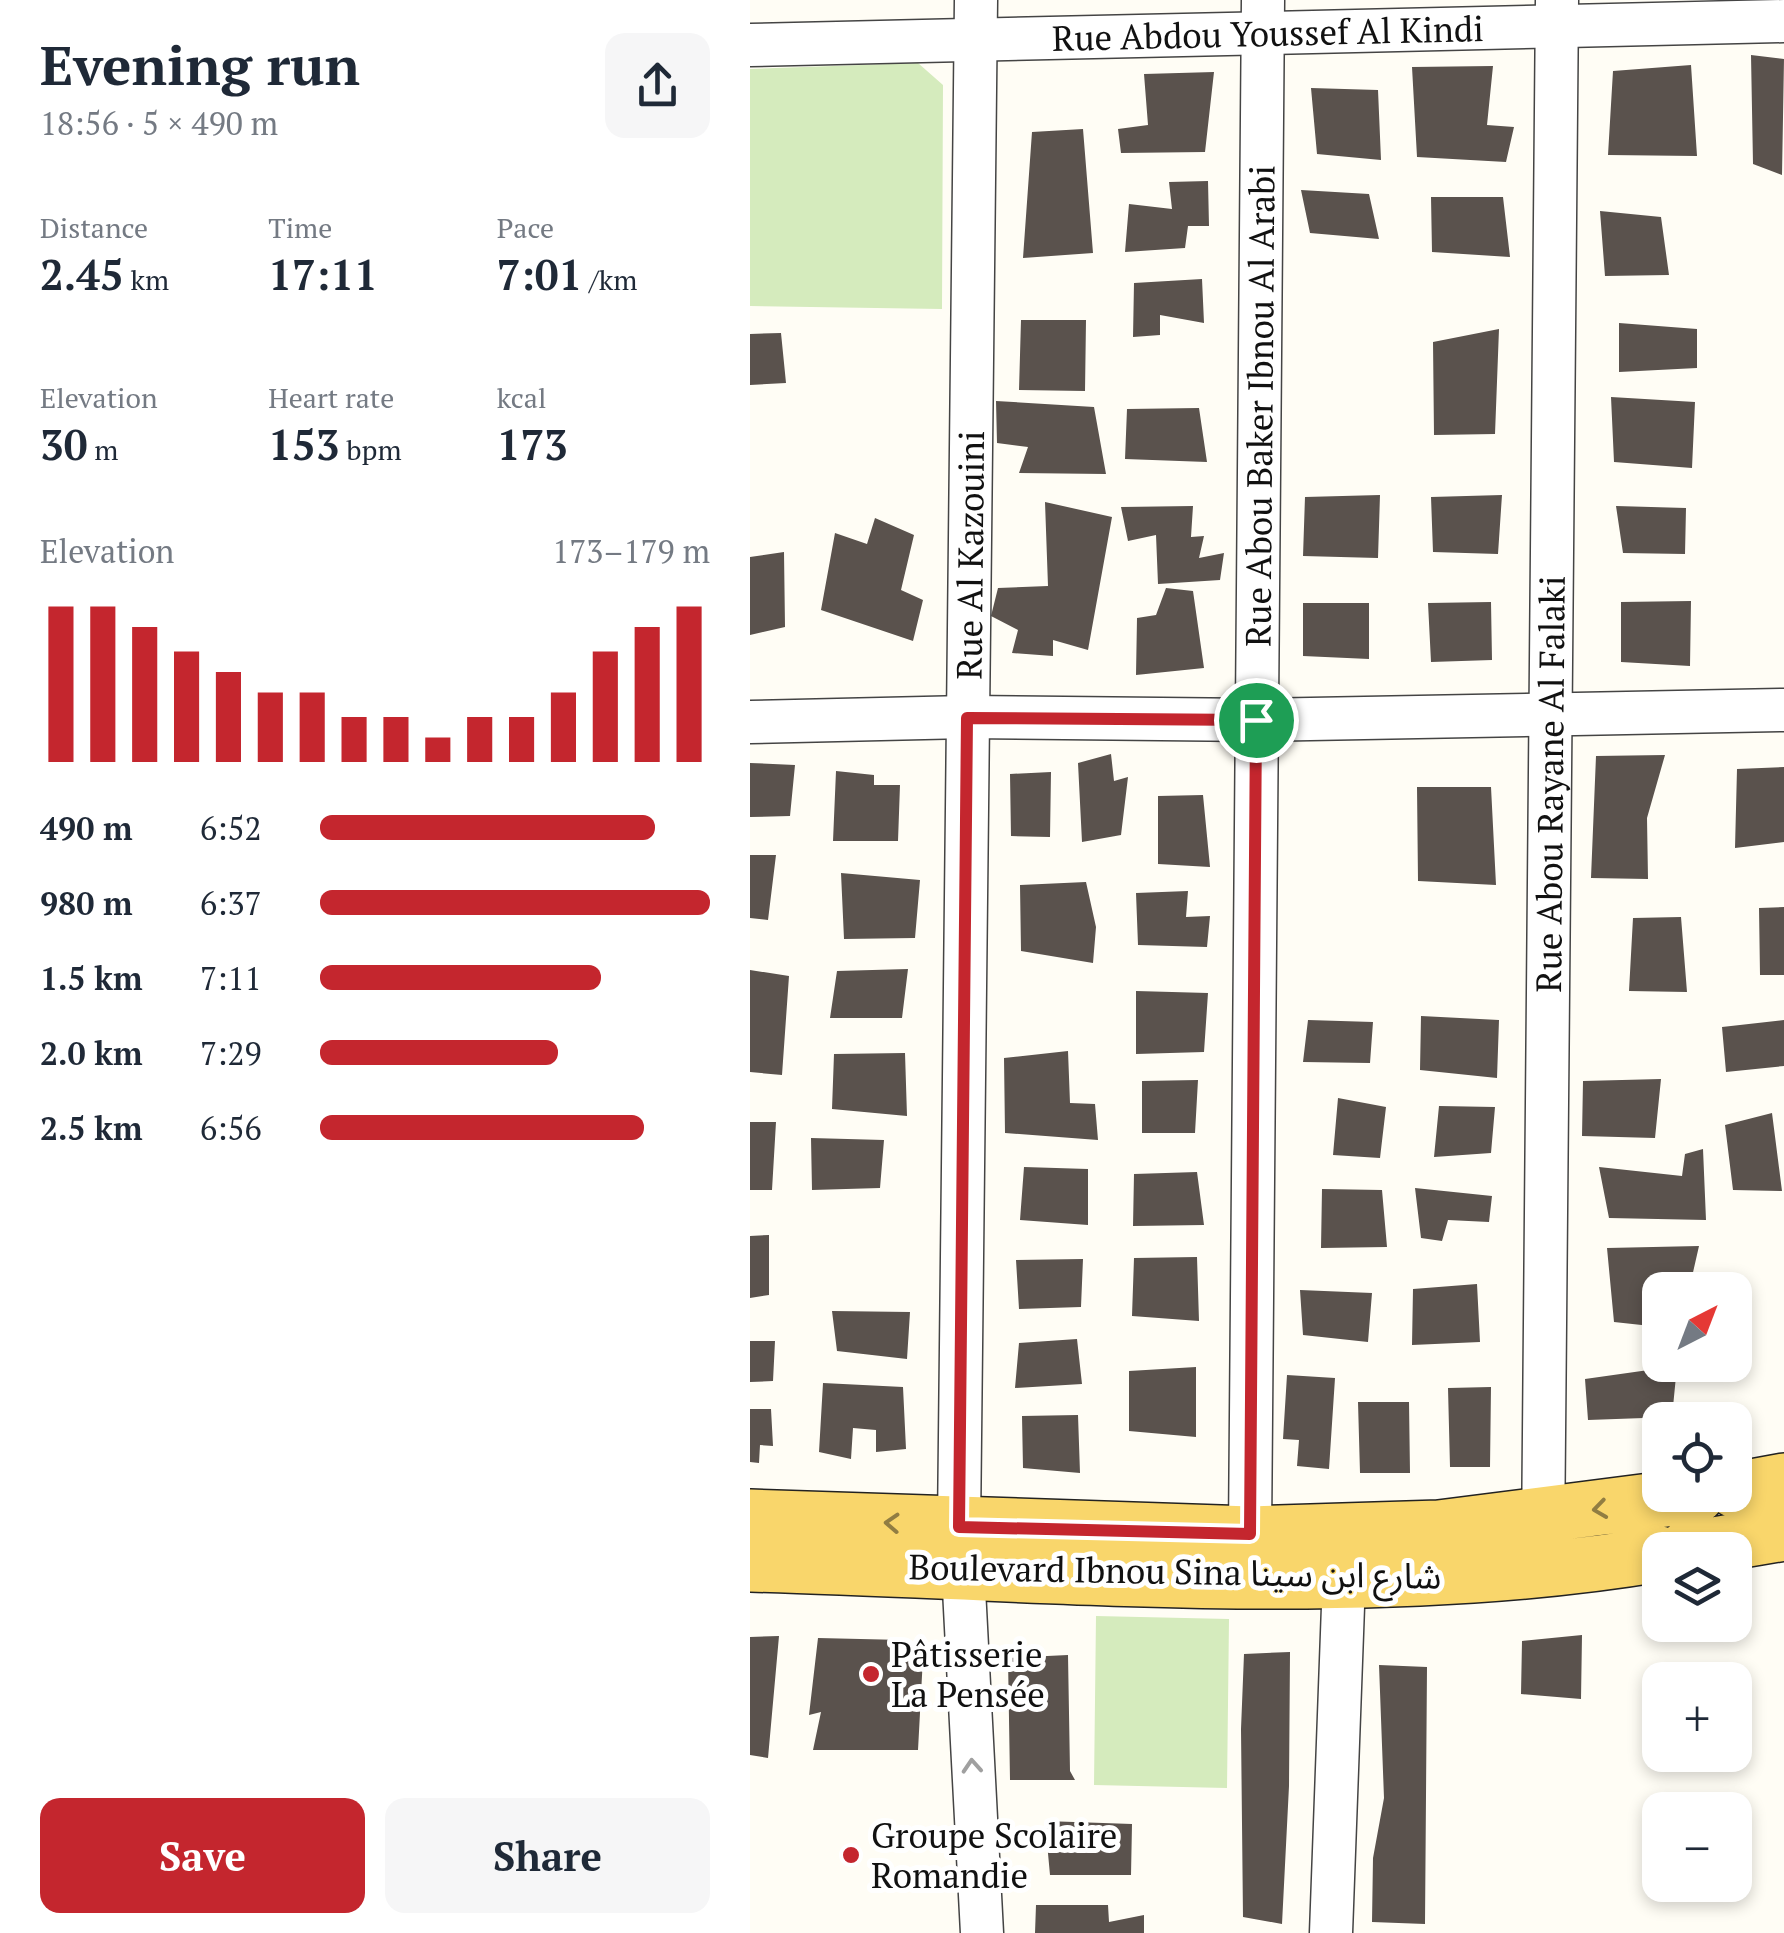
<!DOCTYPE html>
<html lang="en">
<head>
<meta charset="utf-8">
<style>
	:root { --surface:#fff; --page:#f6f6f7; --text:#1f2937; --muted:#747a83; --accent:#c4262e }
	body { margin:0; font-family:"PT Serif","Noto Sans Arabic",serif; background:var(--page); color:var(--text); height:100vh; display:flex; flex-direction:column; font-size:38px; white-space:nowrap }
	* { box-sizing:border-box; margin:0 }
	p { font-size:32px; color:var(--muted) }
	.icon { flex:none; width:55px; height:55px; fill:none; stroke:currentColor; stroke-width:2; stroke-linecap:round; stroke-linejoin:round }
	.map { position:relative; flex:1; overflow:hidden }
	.panel { display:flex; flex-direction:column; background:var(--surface); width:750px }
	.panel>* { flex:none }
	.needle { width:65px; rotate:42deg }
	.controls { position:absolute; left:892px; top:1272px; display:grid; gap:20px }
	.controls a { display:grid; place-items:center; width:110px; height:110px; border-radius:20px; background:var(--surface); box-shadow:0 5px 15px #0003; font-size:50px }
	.pin { position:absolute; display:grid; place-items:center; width:85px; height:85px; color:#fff; margin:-42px; border:5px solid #fff; border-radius:50%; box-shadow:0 2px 10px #0007 }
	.round { display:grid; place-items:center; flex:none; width:105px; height:105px; border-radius:20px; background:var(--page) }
	.overview { display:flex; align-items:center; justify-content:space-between; height:170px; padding:0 40px }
	h1 { font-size:55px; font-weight:700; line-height:75px }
	.stats { display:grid; grid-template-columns:repeat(3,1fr); gap:15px; height:170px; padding:10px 40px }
	.stats div { display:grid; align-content:center }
	.stats b { font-size:42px; font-weight:700 }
	.stats small { font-size:28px; font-weight:400 }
	.stats p { font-size:28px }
	.chart { height:280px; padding:20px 40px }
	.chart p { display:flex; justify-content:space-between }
	.chart svg { width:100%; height:180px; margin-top:10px; stroke:var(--accent); stroke-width:6 }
	.action { display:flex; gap:20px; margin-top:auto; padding:20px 40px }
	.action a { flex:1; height:115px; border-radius:20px; background:var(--accent); color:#fff; font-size:40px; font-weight:700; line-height:115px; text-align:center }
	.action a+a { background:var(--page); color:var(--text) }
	ul { padding:0 40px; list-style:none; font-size:32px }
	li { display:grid; grid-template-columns:160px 120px 1fr; align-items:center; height:75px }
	li i { height:25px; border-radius:12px; background:var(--accent) }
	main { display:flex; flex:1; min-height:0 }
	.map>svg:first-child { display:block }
</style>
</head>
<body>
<main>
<section class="panel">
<div class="overview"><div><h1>Evening run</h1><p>18:56 · 5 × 490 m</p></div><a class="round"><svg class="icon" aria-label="share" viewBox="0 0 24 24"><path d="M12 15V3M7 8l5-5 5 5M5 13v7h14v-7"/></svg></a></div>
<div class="stats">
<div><p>Distance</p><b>2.45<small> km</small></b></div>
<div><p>Time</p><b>17:11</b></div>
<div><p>Pace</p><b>7:01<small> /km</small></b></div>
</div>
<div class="stats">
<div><p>Elevation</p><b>30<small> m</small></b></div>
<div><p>Heart rate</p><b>153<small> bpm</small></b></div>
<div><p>kcal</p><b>173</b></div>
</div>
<div class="chart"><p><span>Elevation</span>173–179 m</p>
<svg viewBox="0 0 160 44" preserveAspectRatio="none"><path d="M5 44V6M15 44V6M25 44V11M35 44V17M45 44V22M55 44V27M65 44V27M75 44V33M85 44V33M95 44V38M105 44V33M115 44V33M125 44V27M135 44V17M145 44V11M155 44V6"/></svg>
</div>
<ul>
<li><b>490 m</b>6:52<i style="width:86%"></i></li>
<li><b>980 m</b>6:37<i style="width:100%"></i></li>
<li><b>1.5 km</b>7:11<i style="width:72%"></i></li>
<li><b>2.0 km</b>7:29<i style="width:61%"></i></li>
<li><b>2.5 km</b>6:56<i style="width:83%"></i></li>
</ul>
<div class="action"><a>Save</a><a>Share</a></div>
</section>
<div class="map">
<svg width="1034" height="1933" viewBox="0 0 1034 1933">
	<rect width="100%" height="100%" fill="#fffdf5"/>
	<path fill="#d5ebbd" d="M168 63 193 85 192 309 0 306V69Z
		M346 1616 479 1619 477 1788 344 1785Z"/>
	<path fill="#5a524d" d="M1001 55 1034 59 1032 175 1003 164Z
		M941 65 947 156 858 155 863 71Z
		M743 66 737 125 764 127 756 162 667 157 662 67Z
		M464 72 455 152 371 153 368 129 398 125 394 74Z
		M561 88 628 90 631 160 567 154Z
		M333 129 343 253 273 258 282 132Z
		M458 181 459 226H438L435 248 375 252 379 204 422 209 419 182Z
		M551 190 619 194 629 239 560 233Z
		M681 197H753L760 257 682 252Z
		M850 211 911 217 919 275 855 276Z
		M452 279 454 323 410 315V335L383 337 384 283Z
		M271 320H336L335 391 269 390Z
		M869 323 947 329V368L869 372Z
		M749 329 745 434 684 435 683 342Z
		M31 333 36 383 0 385V334Z
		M861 397 945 402 942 468 864 462Z
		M246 401 344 407 356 474 269 473 278 447 247 443Z
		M449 408 457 462 375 459 377 409Z
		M630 495 628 558 553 556 555 497Z
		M752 495 748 554 683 552 681 497Z
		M295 502 362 517 338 650 303 640V656L262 653 268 630 241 616 248 588 298 586Z
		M443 506 441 537 454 536 449 558 474 553 470 580 408 584 406 535 378 541 371 507Z
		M866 506 936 508 935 554 873 553Z
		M125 518 164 535 151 590 173 600 163 641 71 610 85 533 117 544Z
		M34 552 35 627 0 635V557Z
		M416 588 443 591 454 668 386 675 387 618 406 615Z
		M941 601 940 666 871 662V602Z
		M741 602 742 660 681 662 678 603Z
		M553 603H619V659L553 656Z
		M361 754 364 781 378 777 371 835 332 842 328 763Z
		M915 755 897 818 898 879 841 878 846 756Z
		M0 763 45 765 40 816 0 817Z
		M1034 767V842L985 848 987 769Z
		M86 771 124 775V785H150L148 841H83Z
		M301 772 300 837 261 836 260 774Z
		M667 787H741L746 885 668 881Z
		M453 795 460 867 408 864V796Z
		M0 855H26L18 920 0 918Z
		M91 873 170 880 165 938 94 939Z
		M336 882 346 927 343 963 271 951 270 885Z
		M438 891 436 917 460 916 457 947 388 945 386 893Z
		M1034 907V975H1010L1009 908Z
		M931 917 937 992 879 991 883 918Z
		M158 969 152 1018H80L87 971Z
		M0 970 39 976 32 1075 0 1072Z
		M386 991 458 993 454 1052 386 1054Z
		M671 1016 749 1020 747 1078 670 1070Z
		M558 1020 623 1022 620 1063 553 1062Z
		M1034 1020V1066L976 1072 972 1027Z
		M318 1051 320 1103 345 1104 348 1140 255 1133 254 1058Z
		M155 1053 157 1116 82 1109 84 1054Z
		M911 1079 905 1138 832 1136 833 1081Z
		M448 1080 445 1133H392V1081Z
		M588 1098 636 1107 630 1158 583 1155Z
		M689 1106 745 1107 741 1153 684 1157Z
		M1022 1113 1032 1191 983 1190 975 1125Z
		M0 1122H26L22 1190H0Z
		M61 1138 134 1140 130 1188 62 1190Z
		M953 1149 956 1220 859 1218 849 1167 932 1176 935 1154Z
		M274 1167 338 1169V1225L270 1220Z
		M447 1172 454 1225 383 1226 384 1174Z
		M665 1188 742 1196 739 1222 698 1220 692 1241 671 1238Z
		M572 1189 632 1190 637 1247 571 1248Z
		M19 1235V1295L0 1298V1236Z
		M949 1246 939 1290H910V1327L864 1322 857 1248Z
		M447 1257 449 1321 382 1316 384 1258Z
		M333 1259 331 1307 269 1309 266 1260Z
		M727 1284 730 1342 662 1345 663 1289Z
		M550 1290 622 1293 618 1342 553 1335Z
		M82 1311 160 1312 157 1359 87 1351Z
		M327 1339 332 1384 265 1388 269 1343Z
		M0 1341H25L23 1381 0 1382Z
		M927 1366 922 1417 838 1420 835 1379Z
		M446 1367V1437L379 1431V1371Z
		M537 1375 585 1378 579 1469 547 1466 549 1440 533 1439Z
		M73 1383 153 1387 156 1449 126 1452V1430L103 1428 101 1459 69 1452Z
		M741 1387 740 1467H700L698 1388Z
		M608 1402H659L660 1473H610Z
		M0 1409H21L23 1446 10 1445 9 1463 0 1462Z
		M328 1415 330 1473 273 1468 272 1416Z
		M832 1635 831 1699 771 1694 772 1641Z
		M29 1636 18 1758 0 1755V1637Z
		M68 1638 153 1640 151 1655 173 1657 168 1750H63L71 1712 59 1715Z
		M540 1652 539 1786 532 1924 493 1917 491 1729 494 1654Z
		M318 1655 320 1771 325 1780H260L258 1658Z
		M629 1665 677 1667 675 1924 622 1922 623 1858 634 1798Z
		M295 1821 382 1824 381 1875H300Z
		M286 1905H358L359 1922 394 1915V1933H285Z"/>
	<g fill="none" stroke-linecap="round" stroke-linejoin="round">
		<defs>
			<g id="minor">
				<path id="s1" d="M0 45 1034 21"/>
				<path d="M0 722 217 717 507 720 1034 710"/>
				<path id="s2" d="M209 1527 226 0"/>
				<path id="s3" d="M500 1534 513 0"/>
				<path id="s4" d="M793 1544 807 0"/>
				<path d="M213 1570 232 1933"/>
				<path d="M581 1933 594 1579"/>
			</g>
			<path id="major" d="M985 1490 1034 1481
				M0 1517 500 1534 689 1528 947 1495
				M934 1550 1034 1533
				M0 1564C295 1572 619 1603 910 1554"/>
		</defs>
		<use href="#minor" stroke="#444" stroke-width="45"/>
		<use href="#major" stroke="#222" stroke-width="58"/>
		<use href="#minor" stroke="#fff" stroke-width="42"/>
		<use href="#major" stroke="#f9d66b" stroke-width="55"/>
	</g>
	<defs><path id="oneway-chevron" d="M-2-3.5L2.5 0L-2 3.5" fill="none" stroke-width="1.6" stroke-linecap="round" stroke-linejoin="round" transform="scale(2.5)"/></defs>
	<g stroke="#917d42">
		<use href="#oneway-chevron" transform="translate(850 1509) rotate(172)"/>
		<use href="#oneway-chevron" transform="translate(142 1523) rotate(-177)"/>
	</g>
	<use stroke="#a0a0a0" href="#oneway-chevron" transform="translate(222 1766) rotate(-94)"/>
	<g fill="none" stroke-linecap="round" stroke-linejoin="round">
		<defs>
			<path id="route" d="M217 718 506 720 500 1534 209 1527Z"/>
		</defs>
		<use href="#route" stroke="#fff" stroke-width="20"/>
		<use href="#route" stroke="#c4262e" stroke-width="12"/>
	</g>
	<g fill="#c4262e" stroke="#fff" stroke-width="4">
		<circle cx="121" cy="1674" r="10"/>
		<circle cx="101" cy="1855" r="10"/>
	</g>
	<g text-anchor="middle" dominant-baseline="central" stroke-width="10" stroke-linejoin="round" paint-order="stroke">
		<g font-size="35" fill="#111" stroke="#fff">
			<text stroke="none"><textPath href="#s1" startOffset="518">Rue Abdou Youssef Al Kindi</textPath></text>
			<text stroke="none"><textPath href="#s3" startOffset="1128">Rue Abou Baker Ibnou Al Arabi</textPath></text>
			<text stroke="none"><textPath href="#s2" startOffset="972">Rue Al Kazouini</textPath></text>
			<text stroke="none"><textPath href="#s4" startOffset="760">Rue Abou Rayane Al Falaki</textPath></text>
			<text transform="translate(425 1571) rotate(1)">Boulevard Ibnou Sina شارع ابن سينا</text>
		</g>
		<g font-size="35" fill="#111" stroke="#fff" text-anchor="start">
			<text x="141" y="1654">Pâtisserie<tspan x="141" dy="40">La Pensée</tspan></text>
			<text x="121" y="1835">Groupe Scolaire<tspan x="121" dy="40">Romandie</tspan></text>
		</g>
	</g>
</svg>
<div class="controls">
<a><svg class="needle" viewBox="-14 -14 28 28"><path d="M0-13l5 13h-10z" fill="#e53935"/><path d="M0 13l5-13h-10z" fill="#747a83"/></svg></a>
<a><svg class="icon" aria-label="locate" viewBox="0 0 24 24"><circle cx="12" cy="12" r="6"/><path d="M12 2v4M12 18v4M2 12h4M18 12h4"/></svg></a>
<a><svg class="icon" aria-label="layers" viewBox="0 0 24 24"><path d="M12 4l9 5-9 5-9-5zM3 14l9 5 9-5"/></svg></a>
<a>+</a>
<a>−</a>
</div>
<div class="pin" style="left:506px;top:720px;background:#1e9e55"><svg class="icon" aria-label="arrive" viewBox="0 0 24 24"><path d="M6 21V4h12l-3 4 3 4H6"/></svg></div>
</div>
</main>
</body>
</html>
